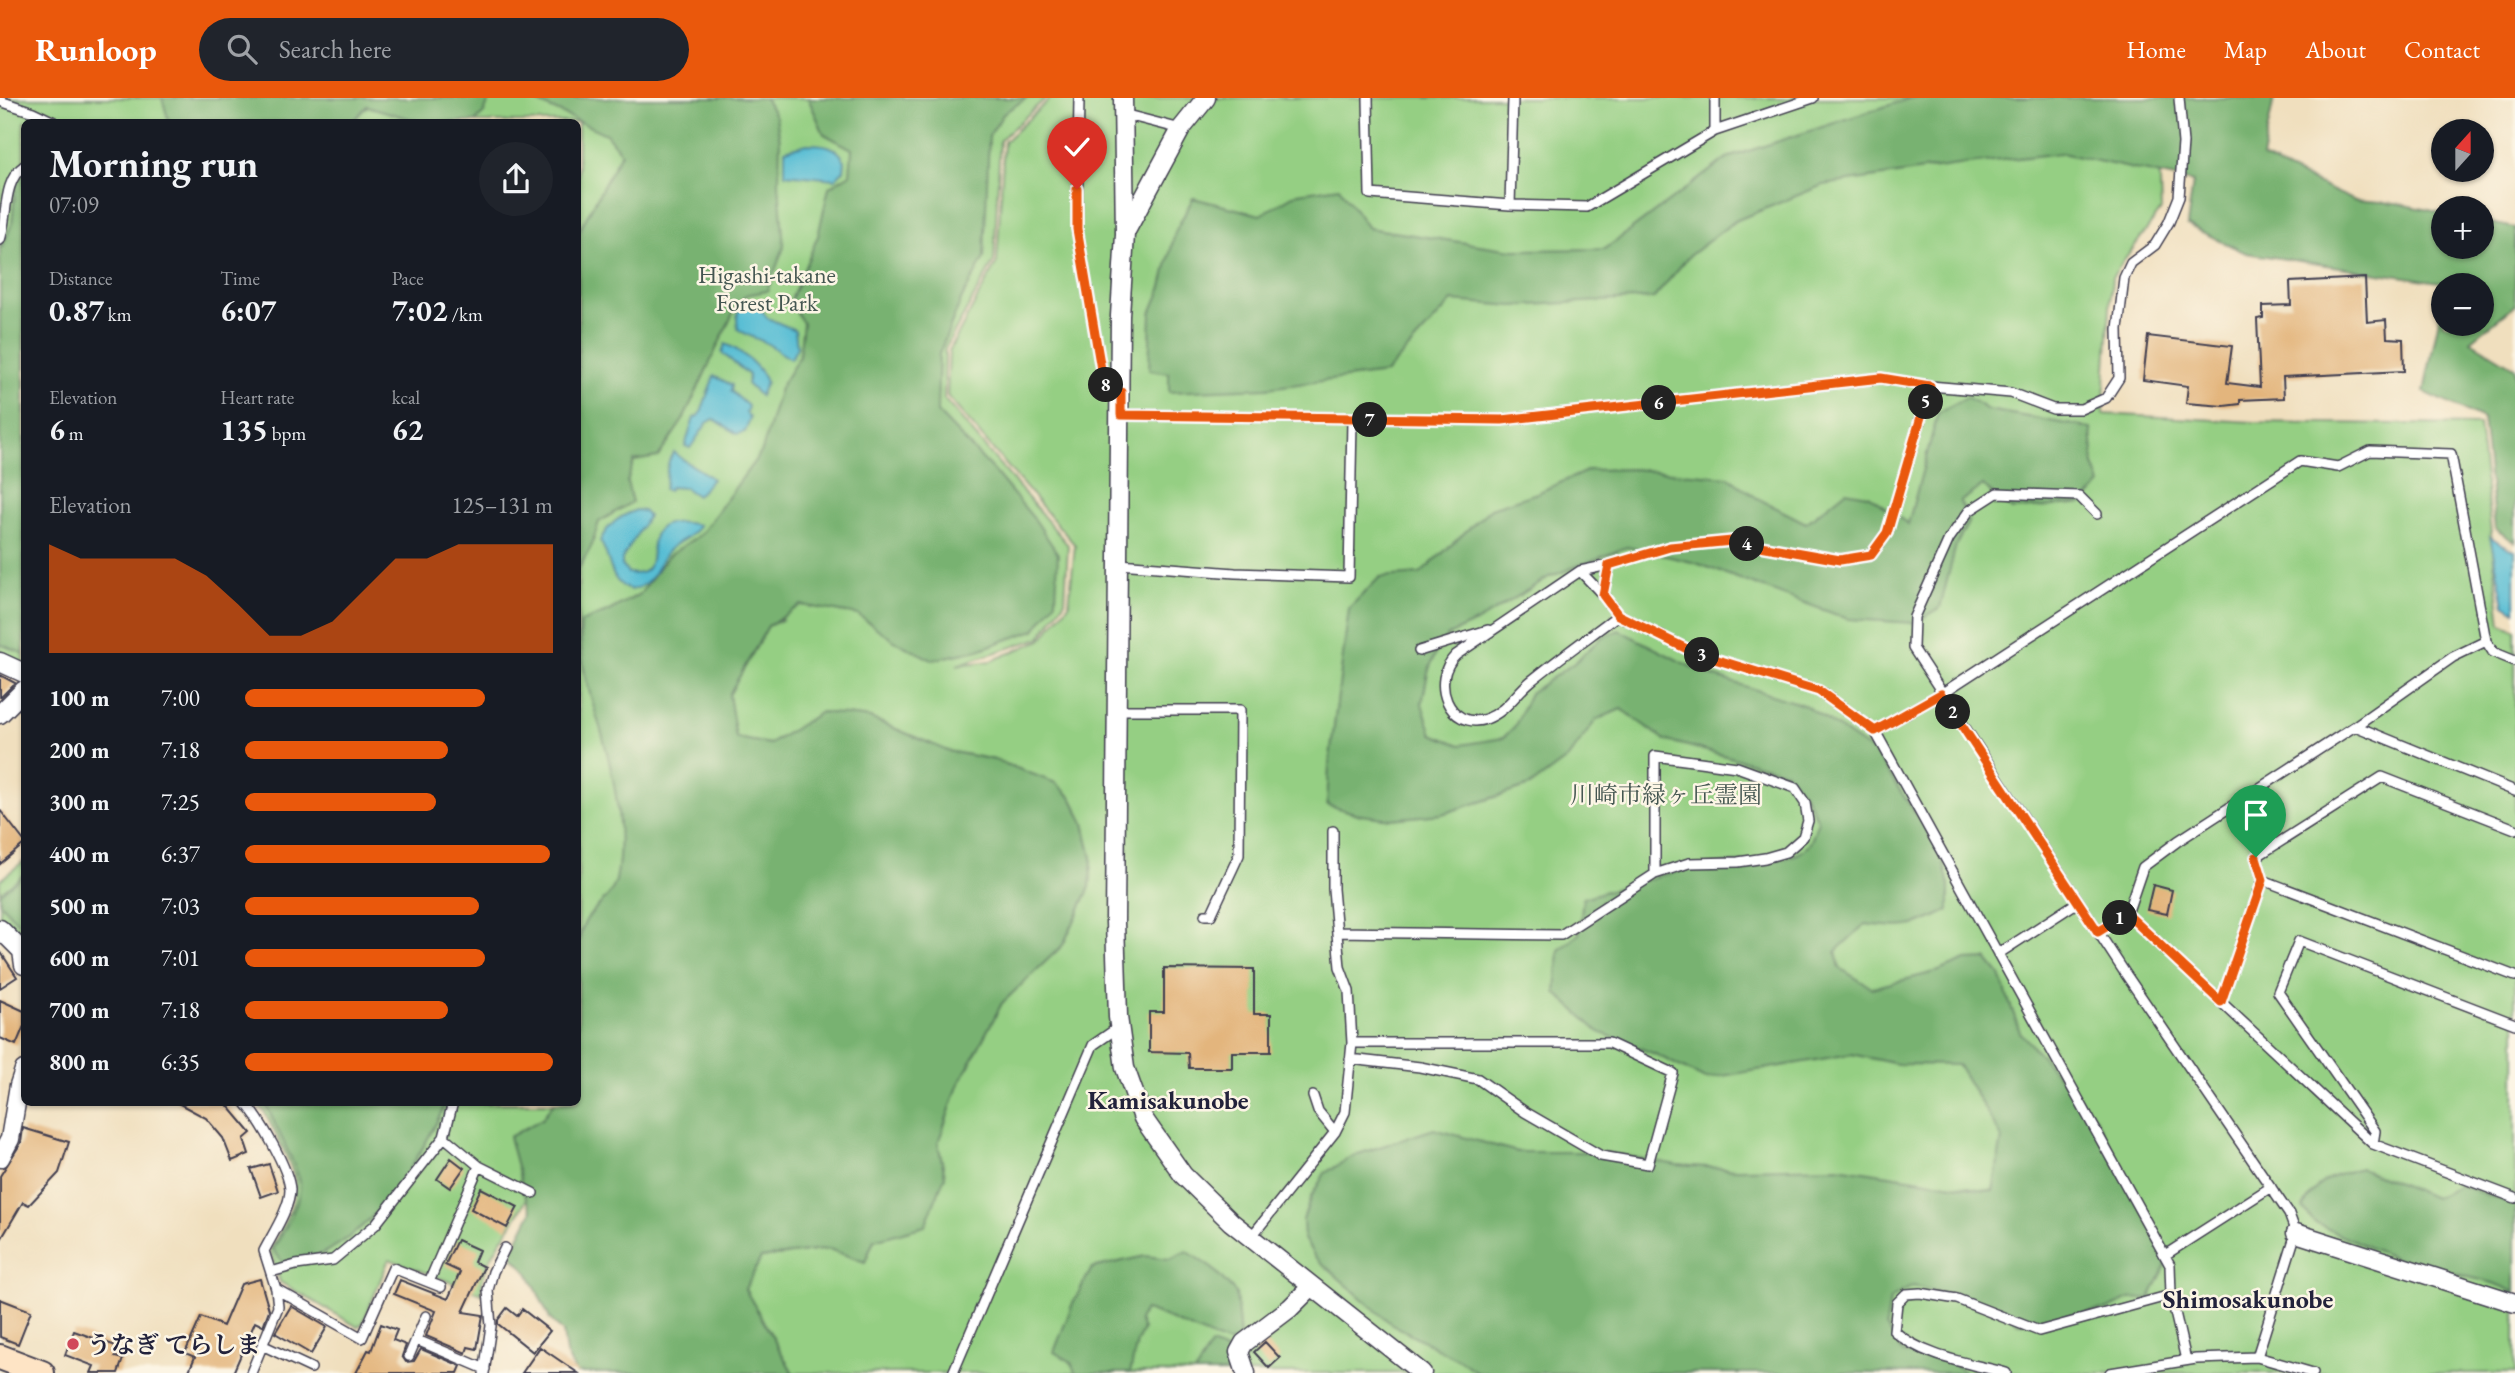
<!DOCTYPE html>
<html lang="en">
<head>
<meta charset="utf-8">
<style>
	:root { --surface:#171b24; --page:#20242c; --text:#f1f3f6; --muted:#9ea1a6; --accent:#ea580c }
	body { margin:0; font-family:"EB Garamond","Noto Serif JP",serif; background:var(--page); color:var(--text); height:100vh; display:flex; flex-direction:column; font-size:26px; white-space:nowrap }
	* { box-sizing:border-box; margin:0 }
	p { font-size:23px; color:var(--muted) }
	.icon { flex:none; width:38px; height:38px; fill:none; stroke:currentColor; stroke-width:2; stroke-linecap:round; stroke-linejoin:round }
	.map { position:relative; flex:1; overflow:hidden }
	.side { position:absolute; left:21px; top:21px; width:560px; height:987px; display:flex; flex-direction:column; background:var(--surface); border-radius:10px; box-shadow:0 2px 5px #0004 }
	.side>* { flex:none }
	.needle { width:46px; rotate:21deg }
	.controls { position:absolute; left:2431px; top:21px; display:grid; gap:14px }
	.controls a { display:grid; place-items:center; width:63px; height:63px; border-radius:50%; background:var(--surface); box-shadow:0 2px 5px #0004; font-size:35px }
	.pin { position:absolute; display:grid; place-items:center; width:60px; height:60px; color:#fff; margin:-72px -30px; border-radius:50% 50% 50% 0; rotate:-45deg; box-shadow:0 0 7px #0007 }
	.pin .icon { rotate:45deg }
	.km { position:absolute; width:35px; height:35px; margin:-18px; border-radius:50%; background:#222; color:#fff; font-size:19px; line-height:35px; text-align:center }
	.round { display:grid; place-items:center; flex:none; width:74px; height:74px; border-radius:37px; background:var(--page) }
	.summary { display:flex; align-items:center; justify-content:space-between; height:119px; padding:0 28px }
	h1 { font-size:38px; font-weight:700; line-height:52px }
	.metrics { display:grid; grid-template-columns:repeat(3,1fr); gap:10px; height:119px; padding:7px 28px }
	.metrics div { display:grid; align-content:center }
	.metrics b { font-size:30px; font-weight:700 }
	.metrics small { font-size:19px; font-weight:400 }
	.metrics p { font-size:19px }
	.chart { height:196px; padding:14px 28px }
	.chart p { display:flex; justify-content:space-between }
	.chart svg { width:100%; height:126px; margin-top:7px; fill:var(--accent); opacity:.7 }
	ul { padding:0 28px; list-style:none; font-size:23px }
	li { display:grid; grid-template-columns:112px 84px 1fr; align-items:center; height:52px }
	li i { height:18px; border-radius:9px; background:var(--accent) }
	header { display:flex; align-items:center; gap:42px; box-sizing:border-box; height:98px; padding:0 35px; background:var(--accent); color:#fff }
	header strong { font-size:33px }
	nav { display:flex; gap:38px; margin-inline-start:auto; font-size:24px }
	.search { width:490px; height:63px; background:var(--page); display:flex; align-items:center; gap:18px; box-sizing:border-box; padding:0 24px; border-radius:38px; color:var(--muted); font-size:26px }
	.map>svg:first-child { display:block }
</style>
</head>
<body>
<header>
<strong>Runloop</strong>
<div class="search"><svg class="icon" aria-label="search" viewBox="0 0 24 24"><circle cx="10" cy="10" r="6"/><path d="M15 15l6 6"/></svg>Search here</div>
<nav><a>Home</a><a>Map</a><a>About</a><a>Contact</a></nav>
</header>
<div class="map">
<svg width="2515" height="1275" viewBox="0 0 2515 1275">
	<rect width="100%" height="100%" fill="#fcf5e5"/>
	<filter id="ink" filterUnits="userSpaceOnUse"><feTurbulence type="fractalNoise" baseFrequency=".0143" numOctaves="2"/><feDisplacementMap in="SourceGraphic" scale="14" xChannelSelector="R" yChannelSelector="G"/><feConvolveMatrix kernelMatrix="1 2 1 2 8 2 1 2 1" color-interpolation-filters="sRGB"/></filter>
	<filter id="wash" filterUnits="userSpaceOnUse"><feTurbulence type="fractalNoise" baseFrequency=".00686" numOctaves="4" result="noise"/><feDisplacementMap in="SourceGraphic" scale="28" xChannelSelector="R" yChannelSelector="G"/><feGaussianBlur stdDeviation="1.57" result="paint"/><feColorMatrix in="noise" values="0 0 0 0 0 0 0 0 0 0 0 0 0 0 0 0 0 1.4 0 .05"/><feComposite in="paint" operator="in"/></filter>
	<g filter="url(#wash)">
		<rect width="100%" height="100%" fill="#f0dfbe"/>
		<path fill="#95cf83" stroke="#5c785f" stroke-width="2" d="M0 0H1046L1000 42 994 163 945 251 944 301 1068 447 1065 503 1040 540 957 567 991 563 1041 542 1069 506 1075 447 947 298 949 253 997 164 1004 44 1051 0H2157L2161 112 2112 179 2103 316 2254 324 2479 327 2501 526 2515 532V1275H793L744 1190 761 1160 829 1151 865 1164 874 1142 925 1127 945 1078 938 1045 958 988 1002 905 1063 847 1090 789 1092 760 1084 725 1071 699 1056 685 995 662 948 653 870 620 821 614 770 646 735 640 729 597 768 528 782 522 709 438 636 765 578 956V24H24V568L0 557Z
			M24 763V846L0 819V782Z
			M255 1005H559C549 1035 538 1082 523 1108 511 1131 477 1170 482 1196L389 1161 363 1225 358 1229 280 1184 270 1152C280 1132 297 1107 295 1084 294 1068 272 1029 264 1013Z"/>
		<path fill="#78b271" stroke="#4d6a56" stroke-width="2" d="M162 0H490L484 15 475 24H421L367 8 352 24H169Z
			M528 0H765L776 19 780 42 779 85 784 149 767 193 746 197 735 211 683 322 658 359 634 363 627 384 632 404 599 424 591 449 578 472V135L621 55 606 36Z
			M808 0H1027L1004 15 989 38 984 160 962 200 939 256 937 314 993 372 1036 423 1058 456 1056 503 1035 532 978 552 932 562 896 544 858 517 801 507 768 528 729 597 736 640 770 646 821 614 870 620 948 653 995 662 1056 685 1071 699 1084 725 1092 760 1090 789 1063 847 1002 905 958 988 938 1045 945 1078 925 1128 874 1142 865 1164 829 1151 761 1160 745 1191 793 1275H576L566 1256 563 1234 550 1221 529 1176 513 1159V1151L532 1113 524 1095 509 1039 542 1021 553 1005 578 1004V844C580 838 582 830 585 824 594 807 611 802 616 782 626 733 614 676 600 629 589 593 578 562 581 524L607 514 640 496 668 458 701 436 762 353 780 290 799 259 803 225 790 204 818 138 829 89 850 76 852 51 824 36Z
			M1911 0H2274L2262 60 2353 102 2396 105 2443 115V149H2482V123L2515 130V207L2471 243 2515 270V444L2495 431 2483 321 2424 294 2443 201V226H2482V187H2446V185L2246 155 2187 127 2193 84 2061 55 1951 68 1823 87 1735 123 1689 158 1654 200 1513 208 1452 203 1386 275 1267 290 1169 294V275L1149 272 1151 215 1162 189 1175 134 1193 100 1260 117 1298 95 1339 89 1368 130 1512 152 1605 151 1727 60Z
			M17 77H24V556L0 546V149H2L12 126Z
			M1967 299 1988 312 2091 330 2094 367 2101 386 2084 405 2012 412 1983 388 1960 404 1969 423 1956 447 1940 510 1914 525 1848 521 1696 465 1627 449 1549 479 1478 523 1448 537 1436 554 1428 574 1422 606 1432 636 1460 647 1503 640 1515 628 1530 595 1574 565 1602 539 1619 532 1701 574 1806 608 1875 655 1941 754 1949 787V812C1914 831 1904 831 1865 826L1836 853 1840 870 1872 890 1939 873 1966 862 1987 861 2000 877 2020 934 2095 1019 2157 1134 2166 1167 2150 1200 2130 1201 2106 1212 2070 1217 2044 1225H2018L2001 1209 1913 1188 1890 1201 1886 1228 1903 1255 1942 1258 1966 1275H1478L1461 1263 1390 1225 1315 1159 1304 1141 1303 1122 1311 1099 1325 1075 1355 1057 1434 1031 1518 1054H1603L1677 1067 1737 1071 1838 1069 1993 1093 2002 1040 1958 967 1897 966 1851 956 1705 981 1655 956 1599 934 1556 895 1559 852 1579 836 1583 800C1635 785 1687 767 1741 764 1761 763 1794 764 1808 748 1813 742 1815 730 1818 723L1805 697 1786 674 1665 642 1621 611 1596 622 1568 660 1530 688 1442 716 1391 721 1361 717 1327 707 1329 667 1349 510 1380 479 1420 476 1491 410 1537 395 1589 372 1633 371 1728 379 1757 400 1806 425 1846 393 1868 397 1908 426 1938 315Z
			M24 776V831L0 805V795Z
			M261 1005H446C421 1059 380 1127 325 1154 313 1160 297 1162 283 1165L273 1151C283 1135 301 1104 300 1085 300 1075 273 1023 267 1009Z
			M2360 1070 2435 1100 2460 1087 2515 1107V1194L2493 1185 2396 1161 2314 1125 2303 1110C2318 1080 2330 1079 2360 1070Z
			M1187 1153 1213 1171 1236 1195 1240 1240C1240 1240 1231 1245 1230 1245 1220 1246 1163 1216 1145 1212L1139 1222 1143 1232 1137 1244 1130 1275H1076L1070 1263 1054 1254 1073 1205 1092 1170 1145 1158 1170 1161Z
			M1211 1247 1228 1254 1237 1275H1195Z"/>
		<path fill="#56bdd4" stroke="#3c7088" stroke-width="2" d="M807 46C824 46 837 47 845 63L844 72 835 81 785 76V52Z
			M750 203 757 205 767 220 795 232 797 249 791 261C784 257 778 253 771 248 761 241 748 239 738 231 736 220 737 214 743 205Z
			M725 246C739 251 761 269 766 284L760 298 747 286 749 277 722 255Z
			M714 278 732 287 731 293 748 308 746 315 750 320 745 334 737 336 714 321 707 325 690 350 685 348 694 320 700 317Z
			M674 354C686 366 700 370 712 381L697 398 685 390 670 389 668 393 664 391C668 379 665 364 674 354Z
			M636 412 643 413 648 418 622 461V468L628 475C677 484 621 410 699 427 693 440 678 442 669 452 654 468 656 486 631 492 607 484 612 460 600 443 608 426 619 419 636 412Z
			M2490 439 2515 453V513L2504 506Z"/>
		<g id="blocks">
			<path fill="#e3b57d" d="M2365 180 2367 224 2386 222 2387 240 2403 241 2404 273 2283 279 2284 300 2240 302V306L2224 308 2186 305 2188 288 2143 282 2148 238 2232 248 2227 285 2260 289 2257 221 2263 220V208L2291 207 2290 184Z
				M0 577 15 585 1 599H0Z
				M0 712 24 743V746L0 766Z
				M2153 787 2172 792 2167 816 2147 812Z
				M0 853 17 879 0 890Z
				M1164 870 1254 871V916H1271V954H1232V970H1189L1188 955 1149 954V914H1164Z
				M0 902 24 913V928L16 947 0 940Z
				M176 1004H225L251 1035 244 1041 249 1056 232 1063 223 1040 206 1020Z
				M23 1030 69 1044 59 1075 29 1107 23 1104 0 1143V1078L21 1045Z
				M451 1060 464 1070 450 1090 437 1081Z
				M269 1066 278 1093 261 1099 251 1071Z
				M481 1090 518 1109 507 1130 471 1111Z
				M457 1142 479 1152 474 1164 484 1169 463 1214 483 1217 477 1251 468 1249 466 1255 426 1238 436 1213 394 1196 400 1182 448 1201 460 1174 445 1167Z
				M260 1181 269 1212 263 1228 255 1224 233 1275H188L195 1259 185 1255 201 1219 223 1228 241 1186Z
				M0 1201 31 1213 18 1246 0 1239Z
				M291 1208 327 1229 311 1256 275 1235Z
				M507 1210 517 1218 522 1211 550 1233 533 1254 498 1226V1222Z
				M381 1226 397 1232 393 1242 406 1247 402 1258 406 1264 414 1263 421 1251 461 1268 458 1275H356L368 1252 371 1253Z
				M74 1233 116 1248 113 1253 117 1254 115 1259 123 1261 118 1275H91L94 1268 65 1257Z
				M1265 1244 1280 1260 1269 1270 1254 1254Z
				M540 1249 578 1275H522Z"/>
		</g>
	</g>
	<g filter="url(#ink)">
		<use href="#blocks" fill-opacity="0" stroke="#413e4f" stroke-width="2"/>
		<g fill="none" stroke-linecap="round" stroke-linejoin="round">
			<defs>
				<path id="lane" d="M1079 0 1077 131 1102 277 1108 289 1120 294
					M1368 0 1370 96 1510 107 1587 109 1715 33 1813 0
					M1715 0V33
					M0 3 33 14 54 24
					M1123 16 1181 31
					M1510 107 1513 0
					M0 142C8 119 2 83 24 68
					M1930 288 2011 295 2053 311H2081L2106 300 2119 280 2118 231 2124 180 2131 165 2155 147 2169 124 2179 99 2183 45 2179 0
					M1121 317 1502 322 1881 280 1930 288 1887 435 1871 457 1840 462 1732 443 1670 449 1609 467 1603 497 1618 517 1695 555 1819 593 1875 633 1941 596 2300 363 2338 369 2370 353 2451 356 2486 543
					M2097 416 2079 398 1997 395 1969 413 1949 441 1914 519 1913 550 2125 875 2289 1116 2296 1135 2257 1259 2313 1275
					M1119 466 1235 475 1349 479 1352 322
					M1609 467 1580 473 1456 557C1429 583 1449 633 1486 621 1507 613 1515 596 1531 583 1559 560 1589 539 1618 517
					M1580 473 1603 497
					M1419 553 1488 532
					M1117 612H1240L1239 757 1211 817H1205
					M2355 628 2515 693
					M1875 633 2170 1167 2171 1197 2186 1262
					M2263 782 2515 878
					M2127 816 2373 1046 2515 1100
					M1337 834 1561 837 1655 776 1689 765 1738 764 1765 760 1786 754 1803 739 1808 723 1805 705 1795 690 1737 669 1655 658V776
					M2098 834 2127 816 2143 769 2178 743 2355 628 2453 559 2486 543 2493 554 2515 563
					M1998 856 2078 804
					M2221 904 2263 782 2256 759 2382 679 2515 731
					M1350 961 1420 969 1478 981 1525 1014 1601 1058 1648 1066 1673 975 1609 945H1352
					M1313 998 1318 1013 1335 1034
					M245 1004C260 1021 289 1071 290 1092 290 1110 272 1137 264 1153L276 1191 278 1209 251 1275
					M444 1039 479 1068 533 1095
					M2373 1046 2375 1033 2278 894 2299 843 2515 926
					M1252 1138 1335 1034 1345 1014 1352 945 1349 893 1340 869 1333 791V733
					M2165 1157 2271 1089
					M271 1174 296 1167 333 1162 375 1127 444 1039 453 1004
					M429 1184 479 1068
					M276 1191 362 1240 393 1170 441 1189
					M417 1242 485 1271
					M264 1248 311 1270
					M409 1258 426 1218
					M484 1275 491 1228 488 1192 493 1174 505 1150
					M953 1275 1093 947 1119 929
					M2006 1275C1969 1265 1923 1259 1894 1233L1897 1205 1906 1196 1920 1195 1957 1201 2039 1233 2171 1197
					M2110 1275 2196 1261 2257 1259"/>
				<path id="street" d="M1123 0 1125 136 1120 218 1115 824 1118 919 1125 970 1143 1020 1183 1077 1231 1124 1422 1275
					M1126 133 1181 31 1206 0
					M0 564 24 575
					M0 616 24 592
					M0 831 22 853 24 867
					M0 1060 10 1041 19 987 24 972
					M2296 1135 2515 1205
					M1246 1275 1239 1254 1244 1245 1290 1210 1312 1188"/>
				<path id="secondary" d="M0 1259 42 1275"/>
			</defs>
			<use href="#lane" stroke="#413e4f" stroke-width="12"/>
			<use href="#street" stroke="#413e4f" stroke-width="21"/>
			<use href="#secondary" stroke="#413e4f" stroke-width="28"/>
			<use href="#lane" stroke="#fff" stroke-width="9"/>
			<use href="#street" stroke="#fff" stroke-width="18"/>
			<use href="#secondary" stroke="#fee4c5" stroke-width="24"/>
		</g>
	</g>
	<g fill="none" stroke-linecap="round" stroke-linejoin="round" filter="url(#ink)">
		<defs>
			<path id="route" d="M1077 91V131L1102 277 1108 289 1121 294V317L1502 322 1881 280 1930 288 1887 435 1871 457 1840 462 1732 443 1670 449 1609 467 1603 497 1618 517 1695 555 1819 593 1875 633 1941 596 2098 834 2127 816 2221 904 2263 782 2256 759"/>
		</defs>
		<use href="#route" stroke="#fff" stroke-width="14"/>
		<use href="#route" stroke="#ea580c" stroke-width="9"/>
	</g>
	<circle fill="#d1495b" stroke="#fcf5e5" stroke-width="2.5" cx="73" cy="1246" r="7"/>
	<g text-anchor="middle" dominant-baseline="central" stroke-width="5" stroke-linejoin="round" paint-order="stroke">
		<g font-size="24" fill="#445651" stroke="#fcf5e5">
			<text x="767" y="176">Higashi-takane<tspan x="767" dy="28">Forest Park</tspan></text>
			<text x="1666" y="696">川崎市緑ヶ丘霊園</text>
		</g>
		<g font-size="24" font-weight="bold" fill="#22223b" stroke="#fcf5e5" text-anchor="start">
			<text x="87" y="1246">うなぎ てらしま</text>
		</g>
		<g font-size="26" font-weight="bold" fill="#22223b" stroke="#fcf5e5">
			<text x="1168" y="1002">Kamisakunobe</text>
			<text x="2248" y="1201">Shimosakunobe</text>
		</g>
	</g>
</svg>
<div class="controls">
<a><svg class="needle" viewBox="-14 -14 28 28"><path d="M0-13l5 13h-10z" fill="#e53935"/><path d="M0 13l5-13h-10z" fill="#9ea1a6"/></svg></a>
<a>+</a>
<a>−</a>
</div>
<div class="pin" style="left:2256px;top:759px;background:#1e9e55"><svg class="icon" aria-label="arrive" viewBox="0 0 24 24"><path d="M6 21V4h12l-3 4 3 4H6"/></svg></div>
<div class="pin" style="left:1077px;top:91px;background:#d93025"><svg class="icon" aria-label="check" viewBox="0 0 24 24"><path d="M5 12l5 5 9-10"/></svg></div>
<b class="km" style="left:2120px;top:820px">1</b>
<b class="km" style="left:1953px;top:614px">2</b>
<b class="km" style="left:1702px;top:557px">3</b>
<b class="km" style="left:1747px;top:446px">4</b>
<b class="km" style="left:1926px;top:304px">5</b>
<b class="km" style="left:1659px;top:305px">6</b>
<b class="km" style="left:1370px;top:322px">7</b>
<b class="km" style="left:1106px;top:287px">8</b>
<section class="side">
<div class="summary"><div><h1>Morning run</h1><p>07:09</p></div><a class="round"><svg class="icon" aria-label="share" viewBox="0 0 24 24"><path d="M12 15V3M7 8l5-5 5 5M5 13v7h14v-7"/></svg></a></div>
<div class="metrics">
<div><p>Distance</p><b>0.87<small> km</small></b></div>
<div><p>Time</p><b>6:07</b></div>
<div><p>Pace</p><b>7:02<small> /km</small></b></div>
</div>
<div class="metrics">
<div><p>Elevation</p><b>6<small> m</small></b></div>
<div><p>Heart rate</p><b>135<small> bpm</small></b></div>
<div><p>kcal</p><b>62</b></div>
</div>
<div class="chart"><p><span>Elevation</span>125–131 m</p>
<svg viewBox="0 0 160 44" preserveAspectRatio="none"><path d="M0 44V6L10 11L20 11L30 11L40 11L50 17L60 27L70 38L80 38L90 33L100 22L110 11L120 11L130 6L140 6L150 6L160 6V44z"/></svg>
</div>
<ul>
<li><b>100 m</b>7:00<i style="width:78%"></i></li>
<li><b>200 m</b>7:18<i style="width:66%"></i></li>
<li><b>300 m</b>7:25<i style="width:62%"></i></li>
<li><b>400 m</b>6:37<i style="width:99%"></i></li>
<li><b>500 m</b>7:03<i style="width:76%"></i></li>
<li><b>600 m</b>7:01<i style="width:78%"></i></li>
<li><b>700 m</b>7:18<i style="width:66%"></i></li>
<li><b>800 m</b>6:35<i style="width:100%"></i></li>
</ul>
</section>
</div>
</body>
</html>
